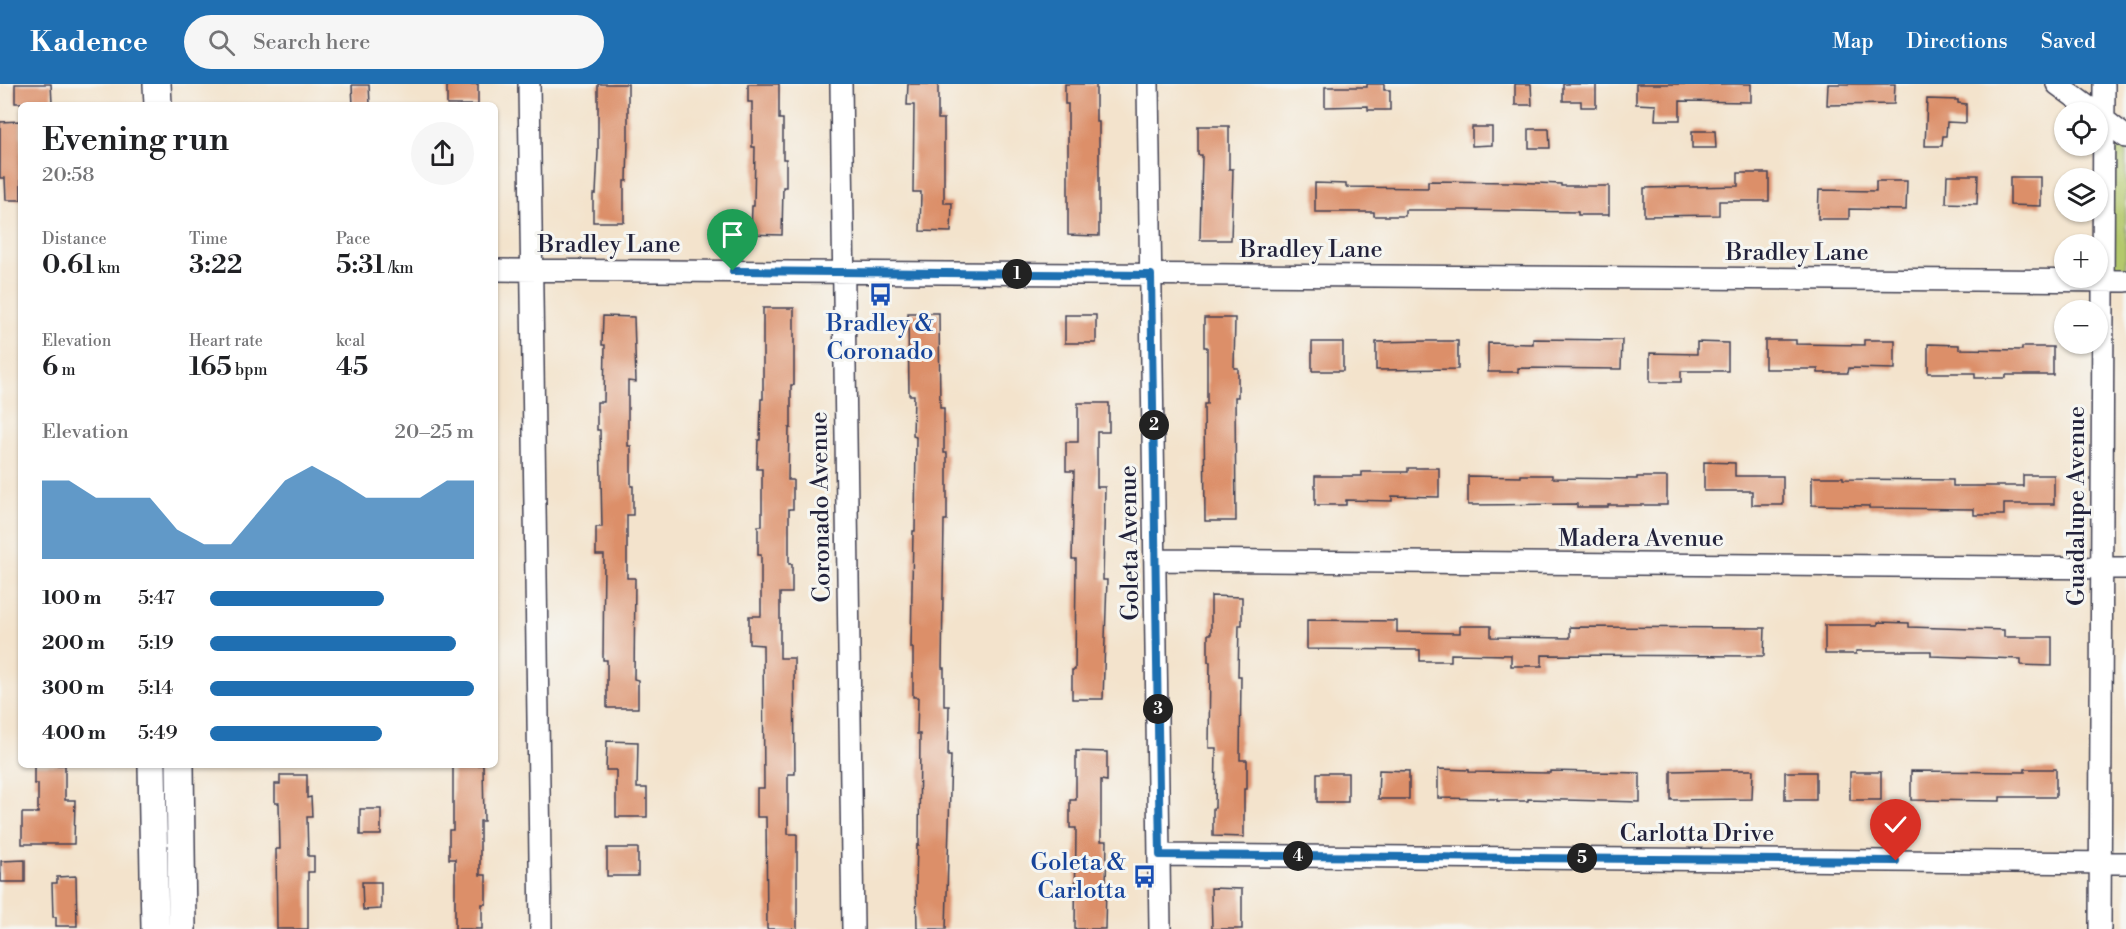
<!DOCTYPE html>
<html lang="en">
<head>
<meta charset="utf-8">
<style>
	:root { --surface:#fff; --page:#f6f6f6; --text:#202124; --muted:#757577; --accent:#1f6fb2 }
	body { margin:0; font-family:"Libre Bodoni",serif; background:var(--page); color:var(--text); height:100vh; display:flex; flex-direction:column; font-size:22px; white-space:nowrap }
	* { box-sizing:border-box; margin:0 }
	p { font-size:20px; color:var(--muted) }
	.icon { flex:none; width:33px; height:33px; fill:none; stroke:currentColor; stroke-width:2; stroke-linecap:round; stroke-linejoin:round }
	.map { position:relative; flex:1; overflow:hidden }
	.drawer { position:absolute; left:18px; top:18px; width:480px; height:666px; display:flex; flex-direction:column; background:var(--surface); border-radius:9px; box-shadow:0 2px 4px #0004 }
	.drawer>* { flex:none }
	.controls { position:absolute; left:2054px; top:18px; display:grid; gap:12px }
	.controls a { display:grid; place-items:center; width:54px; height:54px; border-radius:50%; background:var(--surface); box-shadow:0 2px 4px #0004; font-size:30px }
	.pin { position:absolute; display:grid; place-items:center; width:51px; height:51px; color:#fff; margin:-62px -26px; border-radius:50% 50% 50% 0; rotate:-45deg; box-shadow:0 0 6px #0007 }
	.pin .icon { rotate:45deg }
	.km { position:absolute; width:30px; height:30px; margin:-15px; border-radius:50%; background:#222; color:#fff; font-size:16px; line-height:30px; text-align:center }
	.round { display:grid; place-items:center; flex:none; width:63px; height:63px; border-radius:32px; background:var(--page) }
	.overview { display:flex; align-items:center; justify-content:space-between; height:102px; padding:0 24px }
	h1 { font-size:33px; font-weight:600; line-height:45px }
	.figures { display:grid; grid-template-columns:repeat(3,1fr); gap:9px; height:102px; padding:6px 24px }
	.figures div { display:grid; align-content:center }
	.figures b { font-size:26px; font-weight:600 }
	.figures small { font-size:16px; font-weight:400 }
	.figures p { font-size:16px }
	.chart { height:168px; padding:12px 24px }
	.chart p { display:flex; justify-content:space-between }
	.chart svg { width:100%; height:108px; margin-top:6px; fill:var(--accent); opacity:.7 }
	ul { padding:0 24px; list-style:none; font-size:20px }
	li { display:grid; grid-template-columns:96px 72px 1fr; align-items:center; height:45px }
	li i { height:15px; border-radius:8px; background:var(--accent) }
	header { display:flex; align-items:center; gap:36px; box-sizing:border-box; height:84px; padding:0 30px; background:var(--accent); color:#fff }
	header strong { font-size:28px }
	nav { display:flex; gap:33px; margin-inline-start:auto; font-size:21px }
	.search { width:420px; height:54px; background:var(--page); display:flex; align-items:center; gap:15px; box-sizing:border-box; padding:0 21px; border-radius:33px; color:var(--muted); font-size:22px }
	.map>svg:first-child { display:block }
</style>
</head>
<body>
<header>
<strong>Kadence</strong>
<div class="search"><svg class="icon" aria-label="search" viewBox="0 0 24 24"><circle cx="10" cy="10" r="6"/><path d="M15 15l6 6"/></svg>Search here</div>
<nav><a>Map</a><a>Directions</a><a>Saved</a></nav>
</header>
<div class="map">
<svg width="2126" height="845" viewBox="0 0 2126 845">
	<rect width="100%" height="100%" fill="#f6f6f2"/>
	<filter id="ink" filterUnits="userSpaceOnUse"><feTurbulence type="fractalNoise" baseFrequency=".0167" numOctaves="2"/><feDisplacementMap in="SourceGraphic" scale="12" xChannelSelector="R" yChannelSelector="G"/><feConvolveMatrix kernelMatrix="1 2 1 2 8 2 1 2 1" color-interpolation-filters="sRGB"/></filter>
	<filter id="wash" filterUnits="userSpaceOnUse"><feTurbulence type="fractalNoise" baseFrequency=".008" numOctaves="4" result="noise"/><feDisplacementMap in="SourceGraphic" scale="24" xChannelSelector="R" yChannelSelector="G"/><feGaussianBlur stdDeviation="1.35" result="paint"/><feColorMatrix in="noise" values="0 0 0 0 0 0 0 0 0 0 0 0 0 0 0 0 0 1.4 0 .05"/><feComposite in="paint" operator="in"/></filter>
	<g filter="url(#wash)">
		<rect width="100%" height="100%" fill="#f3e3cc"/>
		<path fill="#b3c86c" stroke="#6a7554" stroke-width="1.5" d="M2103 35 2126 53V197H2103Z"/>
		<g id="blocks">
			<path fill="#dc8f69" d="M15 0H51L52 19H15Z
				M447 0H478V21H447Z
				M598 0H628V56L627 97H624V138H593V110H596L598 68Z
				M748 0H779V35H783V75H786V103H783L782 151 751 150 752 122H754L755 63H752V18H748Z
				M908 0H938V35H944V119H952L951 148 920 147 921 108H913L914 21H907Z
				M1065 0H1096V38H1099V152L1068 151V20H1065Z
				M1367 0H1384V6H1390V26H1368V22L1325 23V3H1367Z
				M1515 0H1531L1532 21H1515Z
				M1563 0H1596V23H1581V17H1563Z
				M1636 0H1751V18L1680 17V36H1655L1656 21 1636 20Z
				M1828 0H1895L1894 20 1827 21Z
				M352 1H369L370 20 353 21Z
				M1927 15 1958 16V19L1966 20V39L1947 38 1946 52H1943L1942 62H1925Z
				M21 37V116H6L5 94H0V38Z
				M1198 42H1229V85H1233L1231 156H1200L1202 71H1198Z
				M1472 43H1492V61L1472 62Z
				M1529 45H1549L1550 64H1529Z
				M1692 47H1715L1716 64H1692Z
				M1738 89H1769V117H1719V131L1644 132V104L1738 102Z
				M1947 91H1978L1977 120 1946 119Z
				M2010 93H2041V122L2010 121Z
				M1428 97 1512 98 1561 100V102H1609V131H1578V128L1466 126H1405V132H1374V128H1315V99L1346 100V103L1428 104Z
				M1876 97H1907L1906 126 1849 125V135H1818L1819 106 1876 107Z
				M763 224H794V301H791V344H789L788 396H793V425H789V480H792V509H780V574H794L795 690H788V750H797V845H767L766 733H757V704H764L763 561 749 560V532H761V471H758V442H762V385H757L758 356H760L761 315H763Z
				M908 229H939L940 324H944V369H947V436H944L942 584H944V622H949L948 672H951L946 845H917L916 797 917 761H919L920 650H917L918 613H913V564H911L913 447H915L916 353 913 352 914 311H909Z
				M1065 231H1096V259H1065Z
				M603 232 634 233 636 298 628 297V362H631V402H633V431H627V494H635L634 595 638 596V624H607V576H603L604 471H596V443H602L600 346H597V318H604L605 261H602Z
				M1204 234H1235L1234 284H1238V313H1235L1236 437H1205L1204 320H1207V263H1204Z
				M1533 255 1622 256 1621 285 1518 284V288H1488V259L1533 260Z
				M1765 256H1796V260L1864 261V256H1895V285L1849 284 1848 289H1818V285H1765Z
				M1427 257H1458V285L1376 286V258Z
				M1312 258H1343V287H1312Z
				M1697 258 1728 259V287H1681V298H1650V269L1697 270Z
				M1928 260 1959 261V265L2022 266V263H2053V291H2006V294H1975V289H1928Z
				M1078 319H1109V348H1097V403H1105L1103 496H1107L1103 615H1072V586H1075L1076 475H1072L1074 387H1066V358H1078Z
				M1704 378 1735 379V392H1783V421H1752V407H1704Z
				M1408 384H1439V413L1392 412V417L1346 416V421H1315V392H1362V388H1408Z
				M1521 391H1552V394L1637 395V393H1667V421H1608V423H1577V420L1468 421V392L1521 393Z
				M2023 391H2054V420H2004V431H1974V425L1869 424V422L1812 421V393H1843V395L1953 396V402H2023Z
				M1211 512 1242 513V541H1239L1238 592H1241L1240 676H1247V705H1244V753L1213 752V724H1215L1216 664H1209L1210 578H1208V550H1211Z
				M1307 536 1397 537V548L1460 549V542H1491V553L1570 554V543L1765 544 1764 572 1542 571V582H1511V571L1451 570V577H1420V566L1307 565Z
				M1878 538 1909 539V543L2004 546V553H2052V582L2021 581V575L1931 572V567H1856V570H1825V541H1878Z
				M607 657 638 658 637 704H647V733H616V686H606Z
				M1076 667 1107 668V697L1101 696V757H1107L1105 845H1075L1076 744H1070V716H1076Z
				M34 681H65V716H75L74 760H22V729H38V700H34Z
				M453 681H483L484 737H480V791H486V820H482V845H455V775H449V746H453Z
				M1438 685 1469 686V688L1550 689V687L1640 689V718L1528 715V717H1497V715L1438 714Z
				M2025 685H2056V713H2000V717L1911 716V687L2025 688Z
				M1379 686 1409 687V715H1378Z
				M1722 686H1753L1752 715 1671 716V687Z
				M1785 688H1816V716H1785Z
				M1850 688H1881V716H1850Z
				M1317 689H1348V718H1317Z
				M280 691H307V714L311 713 312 733H307L308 772H314V788H308V845H277L276 765H280L279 719H275V700H280Z
				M360 725H381V751H360Z
				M607 764H638V792H607Z
				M25 776V798H1V777Z
				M76 792 77 842H56V833H53L52 799H57V793Z
				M362 798H381V825L363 826Z
				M1211 804 1242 805V845H1212Z"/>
		</g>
	</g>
	<g filter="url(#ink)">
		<use href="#blocks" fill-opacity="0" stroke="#413f51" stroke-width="1.5"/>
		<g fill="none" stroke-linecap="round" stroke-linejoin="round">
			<defs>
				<path id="minor" d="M529 0 541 845
					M841 0 853 845
					M1148 0 1160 845
					M2057 0 2095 28
					M2097 30 2126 53
					M495 186 2126 197
					M1156 476 2126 484
					M1159 771 2126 779
					M2100 845 2104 0"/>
				<path id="tertiary" d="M157 0 158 21
					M152 681 155 845
					M180 681 182 845"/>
			</defs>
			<use href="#minor" stroke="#413f51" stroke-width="24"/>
			<use href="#tertiary" stroke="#413f51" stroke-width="30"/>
			<use href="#minor" stroke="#fff" stroke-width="21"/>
			<use href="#tertiary" stroke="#fff" stroke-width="27"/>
		</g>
	</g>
	<g fill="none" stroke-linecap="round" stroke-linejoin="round" filter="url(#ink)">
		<defs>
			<path id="route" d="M733 187 1151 191 1160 771 1896 777"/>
		</defs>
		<use href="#route" stroke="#fff" stroke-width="12"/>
		<use href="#route" stroke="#1f6fb2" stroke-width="8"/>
	</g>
	<defs>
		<symbol id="bus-bare" viewBox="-9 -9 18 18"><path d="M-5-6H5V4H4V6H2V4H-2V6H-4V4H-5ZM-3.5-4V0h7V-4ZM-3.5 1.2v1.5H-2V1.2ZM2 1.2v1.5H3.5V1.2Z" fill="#1a4fb4" stroke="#f6f6f2" stroke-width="2.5" paint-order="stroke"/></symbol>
	</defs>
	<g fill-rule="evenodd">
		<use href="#bus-bare" x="864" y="194" width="33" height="33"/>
		<use href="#bus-bare" x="1128" y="776" width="33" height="33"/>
	</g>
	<g text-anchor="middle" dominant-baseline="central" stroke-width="6" stroke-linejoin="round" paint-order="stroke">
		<g font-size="24" fill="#22223b" stroke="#f6f6f2">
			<text x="609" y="161">Bradley Lane</text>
			<text x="1311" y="166">Bradley Lane</text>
			<text x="1797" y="169">Bradley Lane</text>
			<text transform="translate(2077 422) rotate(-90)">Guadalupe Avenue</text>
			<text transform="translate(821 423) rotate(-91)">Coronado Avenue</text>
			<text x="1641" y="455">Madera Avenue</text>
			<text transform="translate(1130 459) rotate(-91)">Goleta Avenue</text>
			<text x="1697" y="750">Carlotta Drive</text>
		</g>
		<g font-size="24" fill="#164399" stroke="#f6f6f2">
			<text x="880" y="240">Bradley &amp;<tspan x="880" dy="28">Coronado</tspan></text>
			<text x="1126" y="779" text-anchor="end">Goleta &amp;<tspan x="1126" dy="28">Carlotta</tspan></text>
		</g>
	</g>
</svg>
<div class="controls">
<a><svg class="icon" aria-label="locate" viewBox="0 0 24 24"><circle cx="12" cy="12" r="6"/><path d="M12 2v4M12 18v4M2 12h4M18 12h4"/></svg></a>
<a><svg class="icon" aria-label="layers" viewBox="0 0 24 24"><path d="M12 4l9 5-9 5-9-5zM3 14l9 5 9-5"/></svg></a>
<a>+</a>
<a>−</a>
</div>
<div class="pin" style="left:733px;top:187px;background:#1e9e55"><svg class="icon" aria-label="arrive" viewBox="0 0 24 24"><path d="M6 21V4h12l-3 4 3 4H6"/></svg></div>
<div class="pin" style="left:1896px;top:777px;background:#d93025"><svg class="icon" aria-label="check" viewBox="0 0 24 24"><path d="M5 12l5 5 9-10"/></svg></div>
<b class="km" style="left:1017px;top:190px">1</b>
<b class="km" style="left:1154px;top:341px">2</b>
<b class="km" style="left:1158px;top:625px">3</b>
<b class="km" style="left:1298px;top:772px">4</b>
<b class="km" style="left:1582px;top:774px">5</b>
<section class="drawer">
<div class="overview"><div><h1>Evening run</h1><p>20:58</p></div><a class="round"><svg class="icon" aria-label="share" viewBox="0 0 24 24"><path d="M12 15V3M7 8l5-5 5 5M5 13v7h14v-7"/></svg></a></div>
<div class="figures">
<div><p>Distance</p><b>0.61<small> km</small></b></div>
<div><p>Time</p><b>3:22</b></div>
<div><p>Pace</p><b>5:31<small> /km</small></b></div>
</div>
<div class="figures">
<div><p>Elevation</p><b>6<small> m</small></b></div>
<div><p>Heart rate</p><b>165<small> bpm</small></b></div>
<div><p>kcal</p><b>45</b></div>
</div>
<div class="chart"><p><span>Elevation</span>20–25 m</p>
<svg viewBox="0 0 160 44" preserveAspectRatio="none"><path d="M0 44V12L10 12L20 19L30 19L40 19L50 32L60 38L70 38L80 25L90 12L100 6L110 12L120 19L130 19L140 19L150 12L160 12V44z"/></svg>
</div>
<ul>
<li><b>100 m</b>5:47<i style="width:66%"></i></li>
<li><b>200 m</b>5:19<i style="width:93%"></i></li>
<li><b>300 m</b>5:14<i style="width:100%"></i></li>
<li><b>400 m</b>5:49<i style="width:65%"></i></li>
</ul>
</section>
</div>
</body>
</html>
